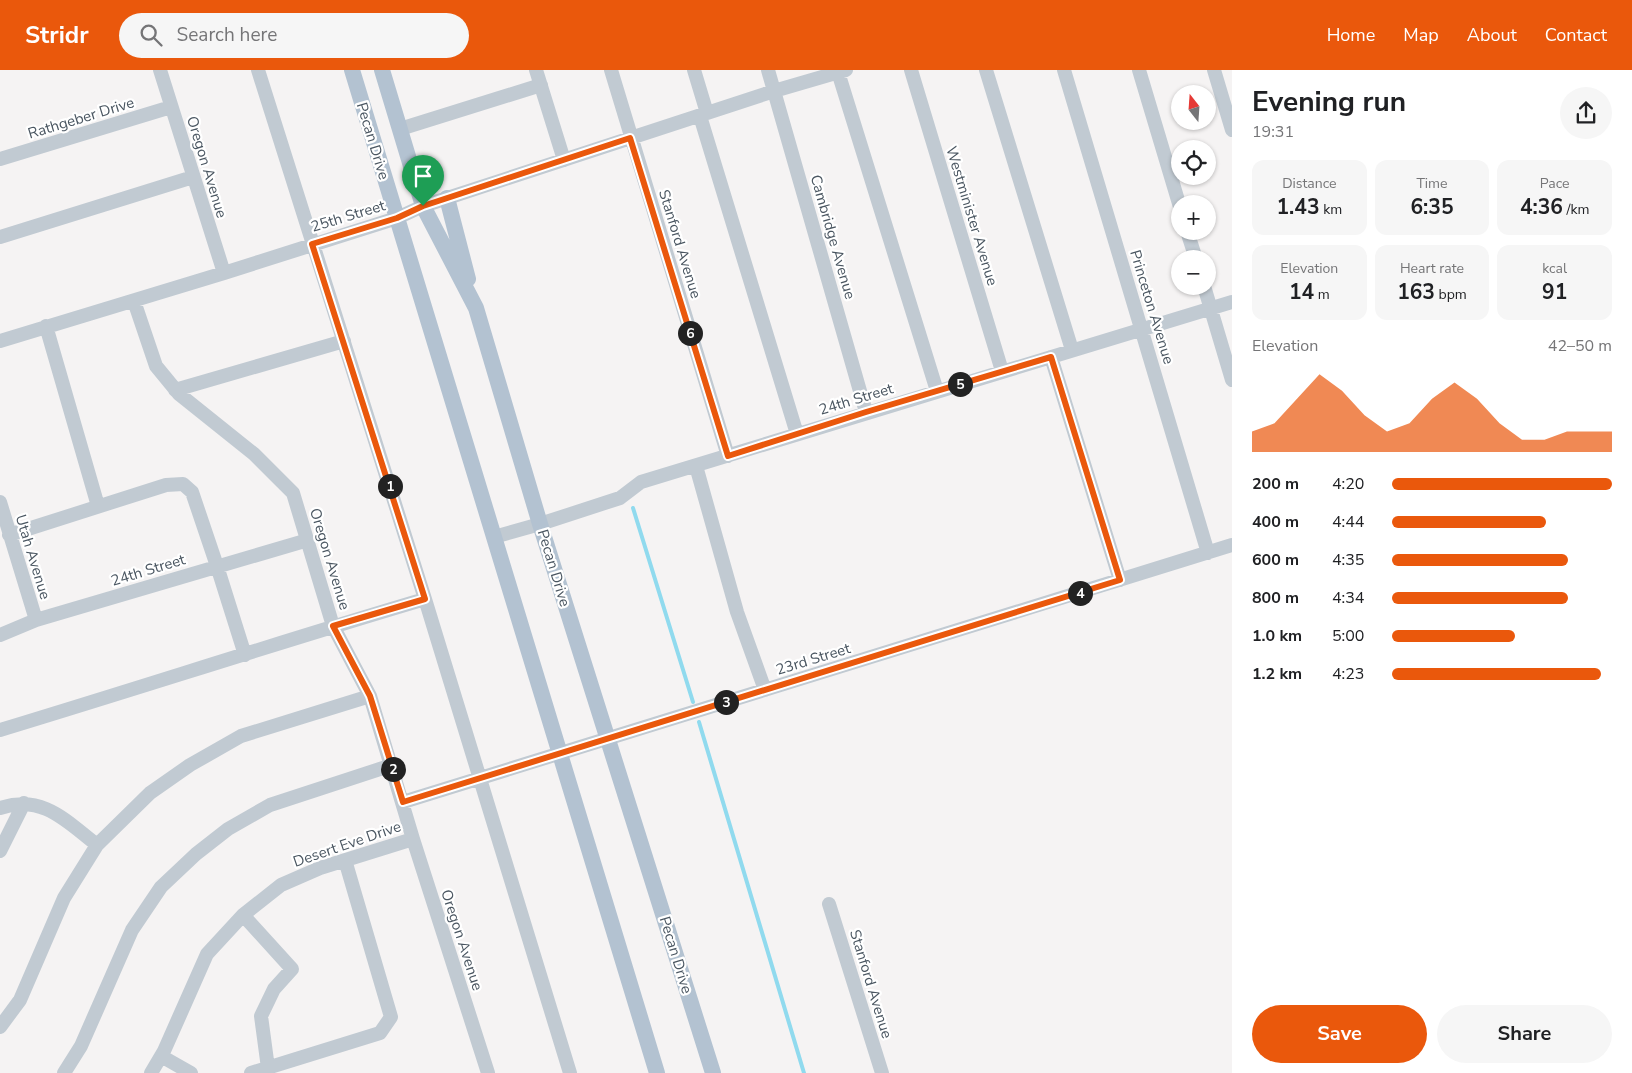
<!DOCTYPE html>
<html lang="en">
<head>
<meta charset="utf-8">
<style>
	:root { --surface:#fff; --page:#f6f6f6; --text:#202124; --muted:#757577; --accent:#ea580c }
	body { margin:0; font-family:"Nunito Sans",sans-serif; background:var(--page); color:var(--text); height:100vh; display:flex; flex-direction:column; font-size:19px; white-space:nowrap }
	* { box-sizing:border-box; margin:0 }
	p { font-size:16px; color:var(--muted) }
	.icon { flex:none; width:28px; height:28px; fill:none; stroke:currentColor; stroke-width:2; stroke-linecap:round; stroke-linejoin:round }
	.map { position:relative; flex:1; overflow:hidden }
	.details { display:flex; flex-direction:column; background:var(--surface); width:400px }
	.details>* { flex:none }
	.needle { width:32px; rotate:343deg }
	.tools { position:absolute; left:1171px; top:15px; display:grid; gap:10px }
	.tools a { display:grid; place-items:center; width:45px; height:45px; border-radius:50%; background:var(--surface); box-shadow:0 1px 4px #0004; font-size:25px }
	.pin { position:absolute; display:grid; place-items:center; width:42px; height:42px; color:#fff; margin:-51px -21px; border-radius:50% 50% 50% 0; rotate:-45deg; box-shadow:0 0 5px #0007 }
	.pin .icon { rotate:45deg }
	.km { position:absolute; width:25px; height:25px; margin:-12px; border-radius:50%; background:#222; color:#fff; font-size:14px; line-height:25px; text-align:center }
	.round { display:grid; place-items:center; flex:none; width:52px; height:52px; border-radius:26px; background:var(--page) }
	.head { display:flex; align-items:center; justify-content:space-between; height:85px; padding:0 20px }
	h1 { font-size:28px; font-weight:700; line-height:38px }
	.stats { display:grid; grid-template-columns:repeat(3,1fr); gap:8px; height:85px; padding:5px 20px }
	.stats div { display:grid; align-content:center; border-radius:12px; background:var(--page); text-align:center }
	.stats b { font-size:21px; font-weight:700 }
	.stats small { font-size:14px; font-weight:400 }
	.stats p { font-size:14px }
	.chart { height:140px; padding:10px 20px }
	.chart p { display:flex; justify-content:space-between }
	.chart svg { width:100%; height:90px; margin-top:5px; fill:var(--accent); opacity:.7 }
	.button { display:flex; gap:10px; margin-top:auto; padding:10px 20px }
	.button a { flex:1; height:58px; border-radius:30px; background:var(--accent); color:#fff; font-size:20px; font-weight:700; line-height:58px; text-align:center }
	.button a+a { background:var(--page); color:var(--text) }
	ul { padding:0 20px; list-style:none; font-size:16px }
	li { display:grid; grid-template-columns:80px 60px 1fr; align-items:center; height:38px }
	li i { height:12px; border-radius:6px; background:var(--accent) }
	header { display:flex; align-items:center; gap:30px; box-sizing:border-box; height:70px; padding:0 25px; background:var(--accent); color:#fff }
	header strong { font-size:24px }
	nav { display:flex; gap:28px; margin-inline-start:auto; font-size:18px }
	.search { width:350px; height:45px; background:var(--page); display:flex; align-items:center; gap:12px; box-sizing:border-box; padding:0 18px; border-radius:28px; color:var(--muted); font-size:19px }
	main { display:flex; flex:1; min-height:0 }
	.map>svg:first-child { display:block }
</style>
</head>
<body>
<header>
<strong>Stridr</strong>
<div class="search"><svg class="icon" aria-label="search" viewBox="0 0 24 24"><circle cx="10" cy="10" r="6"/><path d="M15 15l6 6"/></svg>Search here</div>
<nav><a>Home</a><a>Map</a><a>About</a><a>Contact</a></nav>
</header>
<main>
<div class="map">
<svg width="1232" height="1003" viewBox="0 0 1232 1003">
	<rect width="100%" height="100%" fill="#f5f3f3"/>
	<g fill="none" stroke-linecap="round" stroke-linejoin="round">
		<path stroke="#90daee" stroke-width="4" d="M633 438 693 632
			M699 652 804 1003"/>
		<path stroke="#c1cad2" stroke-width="14" d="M160 0 224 203
			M258 0 425 529 570 1003
			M536 0 564 90
			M611 0 728 386
			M694 0 707 43
			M768 0 866 342
			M911 0 1002 301
			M986 0 1072 280
			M1064 0 1208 483
			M1139 0 1180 137
			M1214 0 1232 60
			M838 2 937 321
			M700 46 797 364
			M400 59 541 15
			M0 89 171 37
			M1187 161 1196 189
			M0 167 193 107
			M1204 216 1232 310
			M134 231 156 296 179 324 254 384 293 423 333 556 370 626 413 769 488 1003
			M46 256 98 436
			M0 271 224 203 397 148 423 136 774 21 846 0
			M1051 287 1120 510
			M175 320 344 271
			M696 396 737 542 765 620
			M0 432 36 550
			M9 465 166 415 183 414 192 422 217 496 245 585
			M494 467 540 454 620 428 641 412 1232 232
			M0 565 36 550 308 470
			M0 660C142 617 283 571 425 529
			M403 732 1232 475
			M0 738C43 724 66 751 97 775
			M0 781 24 733
			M829 834 882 1003
			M243 845 292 899 274 919 261 946 268 998
			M0 957 20 930 64 828 97 775 150 723 190 695 241 666 370 626
			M161 986 191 1003
			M64 1003 81 976 132 860 161 817 196 784 228 759 270 735 392 695
			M151 1003 164 981 207 884 243 845 281 815 320 798 413 769
			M251 1003 380 963 391 947 345 790"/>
		<path stroke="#b3c2d1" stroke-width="16" d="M352 0 657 1003
			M382 0 423 136 476 238 540 454 713 1003
			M447 128 468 209"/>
	</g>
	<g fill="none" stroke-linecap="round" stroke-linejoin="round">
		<defs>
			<path id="route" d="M630 68 728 386 866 342 1051 287 1120 510 403 732 370 626 333 556 425 529 312 174 397 148 423 136Z"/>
		</defs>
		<use href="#route" stroke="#fff" stroke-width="10"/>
		<use href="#route" stroke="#ea580c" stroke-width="6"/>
	</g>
	<g text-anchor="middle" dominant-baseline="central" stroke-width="4.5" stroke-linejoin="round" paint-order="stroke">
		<g font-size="15" fill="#4a5661" stroke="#fff">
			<text transform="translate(81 48) rotate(-17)">Rathgeber Drive</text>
			<text transform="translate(373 71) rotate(73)">Pecan Drive</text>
			<text transform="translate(207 97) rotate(73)">Oregon Avenue</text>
			<text transform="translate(348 146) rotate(-17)">25th Street</text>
			<text transform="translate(972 146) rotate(73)">Westminister Avenue</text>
			<text transform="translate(833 167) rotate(74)">Cambridge Avenue</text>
			<text transform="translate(680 174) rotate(73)">Stanford Avenue</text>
			<text transform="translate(1152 237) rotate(73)">Princeton Avenue</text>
			<text transform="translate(856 329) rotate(-17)">24th Street</text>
			<text transform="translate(33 487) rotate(73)">Utah Avenue</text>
			<text transform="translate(330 489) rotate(73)">Oregon Avenue</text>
			<text transform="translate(554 498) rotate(73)">Pecan Drive</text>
			<text transform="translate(148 500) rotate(-17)">24th Street</text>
			<text transform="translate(813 589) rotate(-17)">23rd Street</text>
			<text transform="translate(347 774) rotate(-19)">Desert Eve Drive</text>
			<text transform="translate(462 870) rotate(72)">Oregon Avenue</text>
			<text transform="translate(676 885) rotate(73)">Pecan Drive</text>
			<text transform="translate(871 914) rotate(73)">Stanford Avenue</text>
		</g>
	</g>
</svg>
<div class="tools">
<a><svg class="needle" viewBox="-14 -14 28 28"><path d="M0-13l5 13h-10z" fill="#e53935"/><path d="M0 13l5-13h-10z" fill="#757577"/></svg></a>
<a><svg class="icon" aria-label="locate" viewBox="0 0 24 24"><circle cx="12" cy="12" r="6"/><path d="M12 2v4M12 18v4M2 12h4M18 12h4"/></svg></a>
<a>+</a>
<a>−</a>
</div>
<div class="pin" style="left:423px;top:136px;background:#1e9e55"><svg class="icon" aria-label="arrive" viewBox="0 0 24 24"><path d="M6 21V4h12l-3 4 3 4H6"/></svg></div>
<b class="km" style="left:390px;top:416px">1</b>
<b class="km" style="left:393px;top:699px">2</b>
<b class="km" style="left:726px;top:632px">3</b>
<b class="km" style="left:1080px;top:523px">4</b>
<b class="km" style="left:960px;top:314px">5</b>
<b class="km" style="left:690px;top:263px">6</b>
</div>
<section class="details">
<div class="head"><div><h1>Evening run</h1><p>19:31</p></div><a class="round"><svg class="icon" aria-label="share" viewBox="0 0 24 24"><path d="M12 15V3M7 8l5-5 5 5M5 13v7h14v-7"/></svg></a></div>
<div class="stats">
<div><p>Distance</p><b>1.43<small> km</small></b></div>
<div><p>Time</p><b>6:35</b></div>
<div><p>Pace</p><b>4:36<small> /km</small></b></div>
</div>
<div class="stats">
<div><p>Elevation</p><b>14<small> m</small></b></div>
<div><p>Heart rate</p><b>163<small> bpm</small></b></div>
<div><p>kcal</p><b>91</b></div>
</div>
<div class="chart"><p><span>Elevation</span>42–50 m</p>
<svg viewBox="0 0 160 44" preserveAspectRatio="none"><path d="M0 44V34L10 30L20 18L30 6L40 14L50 26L60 34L70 30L80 18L90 10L100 18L110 30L120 38L130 38L140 34L150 34L160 34V44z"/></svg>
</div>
<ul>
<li><b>200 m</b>4:20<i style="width:100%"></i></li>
<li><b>400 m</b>4:44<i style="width:70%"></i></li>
<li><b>600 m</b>4:35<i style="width:80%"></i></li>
<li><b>800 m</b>4:34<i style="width:80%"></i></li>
<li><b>1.0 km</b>5:00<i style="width:56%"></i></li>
<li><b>1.2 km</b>4:23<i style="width:95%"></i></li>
</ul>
<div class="button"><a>Save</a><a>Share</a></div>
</section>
</main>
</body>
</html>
